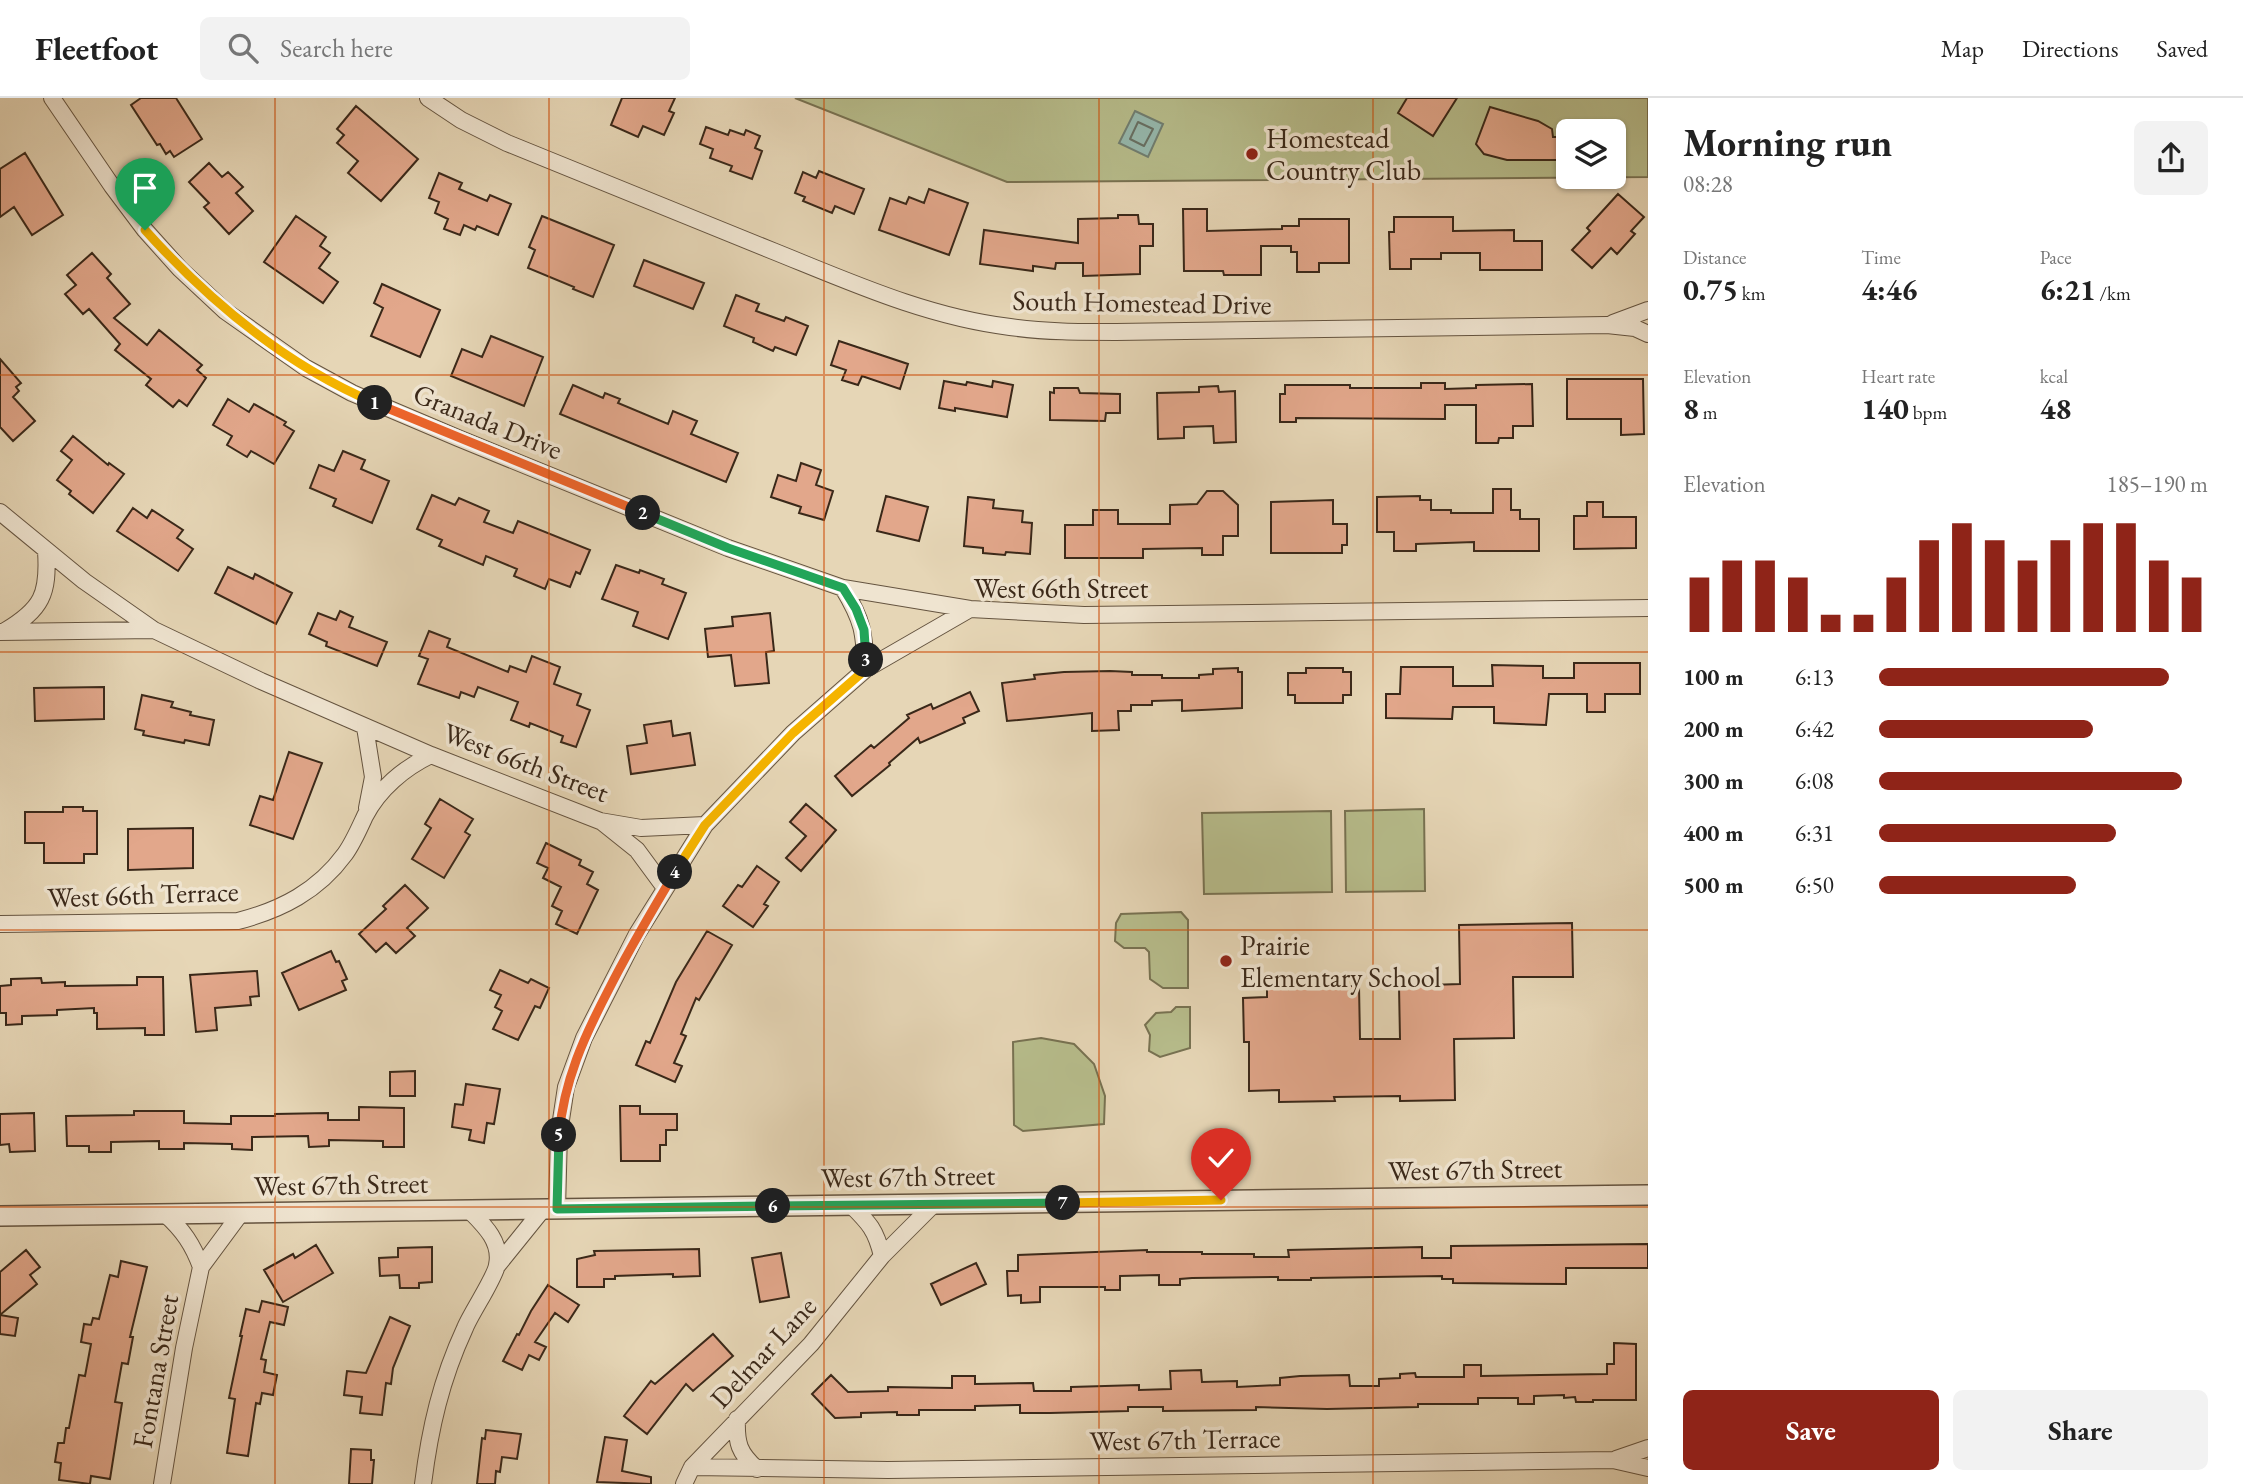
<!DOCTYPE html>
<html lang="en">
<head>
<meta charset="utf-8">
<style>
	:root { --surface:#fff; --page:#f2f2f2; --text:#222; --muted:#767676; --line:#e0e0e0; --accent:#8f2418 }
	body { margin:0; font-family:"EB Garamond",serif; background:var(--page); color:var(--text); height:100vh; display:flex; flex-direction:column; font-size:26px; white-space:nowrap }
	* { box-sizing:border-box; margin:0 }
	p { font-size:23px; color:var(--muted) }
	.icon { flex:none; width:38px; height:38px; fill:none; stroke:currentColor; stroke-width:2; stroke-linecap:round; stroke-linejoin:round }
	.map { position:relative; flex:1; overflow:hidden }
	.sheet { display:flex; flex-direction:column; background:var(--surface); width:595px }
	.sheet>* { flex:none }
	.buttons { position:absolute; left:1556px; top:21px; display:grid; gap:14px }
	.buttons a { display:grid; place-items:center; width:70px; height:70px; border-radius:10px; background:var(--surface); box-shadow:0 2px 5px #0004; font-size:35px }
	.pin { position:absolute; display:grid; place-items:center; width:60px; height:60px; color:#fff; margin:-72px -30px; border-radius:50% 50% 50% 0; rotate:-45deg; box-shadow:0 0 7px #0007 }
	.pin .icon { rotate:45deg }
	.km { position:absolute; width:35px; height:35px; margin:-18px; border-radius:50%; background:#222; color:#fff; font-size:19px; line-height:35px; text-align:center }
	.round { display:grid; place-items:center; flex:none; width:74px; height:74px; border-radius:10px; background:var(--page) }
	.head { display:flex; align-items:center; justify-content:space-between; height:119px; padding:0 35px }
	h1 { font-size:38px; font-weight:700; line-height:52px }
	.figures { display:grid; grid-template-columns:repeat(3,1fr); gap:10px; height:119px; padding:7px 35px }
	.figures div { display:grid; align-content:center }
	.figures b { font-size:30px; font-weight:700 }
	.figures small { font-size:19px; font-weight:400 }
	.figures p { font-size:19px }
	.chart { height:196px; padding:14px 35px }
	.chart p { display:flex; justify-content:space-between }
	.chart svg { width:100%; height:126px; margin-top:7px; stroke:var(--accent); stroke-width:6 }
	.action { display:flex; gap:14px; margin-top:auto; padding:14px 35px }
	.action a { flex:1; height:80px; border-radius:10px; background:var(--accent); color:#fff; font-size:28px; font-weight:700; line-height:80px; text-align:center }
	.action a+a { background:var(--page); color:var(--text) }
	ul { padding:0 35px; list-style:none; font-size:23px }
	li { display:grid; grid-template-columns:112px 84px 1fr; align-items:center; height:52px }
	li i { height:18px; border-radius:9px; background:var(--accent) }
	header { display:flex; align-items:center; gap:42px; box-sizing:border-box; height:98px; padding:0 35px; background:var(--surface); border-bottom:2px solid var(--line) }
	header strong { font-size:33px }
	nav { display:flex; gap:38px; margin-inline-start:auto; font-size:24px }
	.search { width:490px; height:63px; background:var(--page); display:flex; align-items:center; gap:18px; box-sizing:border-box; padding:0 24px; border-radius:10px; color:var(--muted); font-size:26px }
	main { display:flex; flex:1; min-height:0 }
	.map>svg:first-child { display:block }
</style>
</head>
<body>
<header>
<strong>Fleetfoot</strong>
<div class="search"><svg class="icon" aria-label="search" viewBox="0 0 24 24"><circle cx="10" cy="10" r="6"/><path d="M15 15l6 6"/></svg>Search here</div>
<nav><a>Map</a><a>Directions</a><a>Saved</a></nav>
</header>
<main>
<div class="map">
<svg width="1648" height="1386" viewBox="0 0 1648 1386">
	<rect width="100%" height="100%" fill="#e6d6b6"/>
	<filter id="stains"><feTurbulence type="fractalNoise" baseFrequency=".00286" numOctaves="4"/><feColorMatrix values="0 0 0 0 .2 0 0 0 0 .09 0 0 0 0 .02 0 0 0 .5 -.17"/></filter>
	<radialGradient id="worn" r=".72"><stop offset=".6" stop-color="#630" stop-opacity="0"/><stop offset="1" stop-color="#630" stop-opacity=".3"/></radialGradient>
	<path fill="#b7bd8c" stroke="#787252" stroke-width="2" fill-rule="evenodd" d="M795 0H1648V79L1007 84ZM1568 33H1614V79H1568Z
		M1424 711 1425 793 1346 794 1345 713Z
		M1331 713 1332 794 1204 796 1202 715Z
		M1181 814 1188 822V890H1163L1150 881 1149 854 1145 850H1124L1115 843 1116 825 1121 816Z
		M1176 909H1190V950L1160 959 1149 953 1150 937 1145 927 1156 915 1171 914Z
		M1041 940 1074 946 1094 966 1105 998 1104 1026 1023 1033 1014 1027 1013 944Z"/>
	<path fill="#96b9ae" stroke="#717f72" stroke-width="2" d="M1135 13 1163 26 1148 59 1119 45Z"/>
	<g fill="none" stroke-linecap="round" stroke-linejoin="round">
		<path stroke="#687064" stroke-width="2" d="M1138 24 1153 31 1144 48 1130 41Z"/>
	</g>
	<path fill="#e2a78b" stroke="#3a2819" stroke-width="2" d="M141 0H176L202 41 174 59 170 53 166 56 160 46 157 47 131 7Z
		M622 0H675L669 13 674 15 664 37 643 28 638 39 611 27Z
		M1407 0H1457L1433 38 1398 15Z
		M356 8 418 61 381 103 348 75 358 63 337 45 344 37 337 31Z
		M1490 9 1538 23 1552 31 1553 39H1568V62H1507L1484 56 1476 46Z
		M706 29 728 37 730 32 744 37 746 32 760 38 755 50 762 53 752 81 730 73 732 68 710 60 713 51 700 46Z
		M25 55 63 117 32 137 14 109 0 119V71Z
		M209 65 222 79 228 74 243 89 236 95 253 113 229 136 204 109 209 105 189 84Z
		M819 73 864 91 854 116 835 108 832 115 803 103 805 99 795 95 803 74 816 80Z
		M439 75 462 85 459 91 487 103 490 97 511 106 498 137 477 128 475 132 464 127 460 137 444 131 448 121 435 115 439 104 429 100Z
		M929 91 968 105 949 157 879 132 890 100 906 106 909 99 924 105Z
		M1618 96 1644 119 1631 133 1635 136 1617 156 1611 150 1592 170 1572 152 1590 133 1587 130Z
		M1183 111H1207V133L1282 131V128H1299V121H1349V165H1319V174H1297V154H1291V148H1261V177H1224L1223 173H1184Z
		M1118 117H1138L1139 126H1153V148H1140V176L1083 178V165H1056L1055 171 1033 168V173L980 166 984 132 1078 145V121L1118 120Z
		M296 118 326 139 320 148 330 155 319 170 338 184 323 205 264 164Z
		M542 118 614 147 593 199 573 191 574 189 528 170 535 152 529 149Z
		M1394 119H1453V133L1514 132V143H1542V172H1480V155H1441V161H1411V171H1390L1389 134H1394Z
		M92 155 111 176 107 180 130 206 114 220 147 247 159 232 202 267 197 272 206 280 187 308 179 302 173 309 146 287 151 281 115 252 120 246 89 211 83 216 65 196 76 187 67 177Z
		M644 162 704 185 693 211 634 188Z
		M382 186 440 212 420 259 371 238 383 210 374 205Z
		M736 197 759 206 756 213 784 223 786 219 808 228 796 257 775 249 773 253 753 244 754 240 724 228Z
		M491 238 543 259 524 308 451 278 462 251 482 259Z
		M839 243 908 266 900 291 862 278 858 287 842 282 846 272 831 267Z
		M0 261 21 285 16 289 19 293 13 299 35 323 13 343 0 329Z
		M1567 281H1643L1644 336 1621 337V321H1567Z
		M944 283 966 287 967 284 992 289 993 283 1013 287 1007 319 955 310V313L939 310Z
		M1421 285H1445V291L1476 290V287L1532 286 1533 328H1513V340H1499L1498 345H1476V307H1445V321L1296 320V324H1280V296H1285V287H1350V290H1421Z
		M573 287 603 300 605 295 620 301 618 305 668 326 673 313 697 323 691 336 738 355 726 384 560 316Z
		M1218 288 1219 294 1235 293 1236 344 1214 345 1213 328 1184 329V340L1158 341 1157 295 1199 294V289Z
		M1054 290H1078L1080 295 1120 296V315H1106L1105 323 1050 322V294L1054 295Z
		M228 301 249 314 254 306 286 324 284 327 294 333 274 366 251 353 247 359 227 347 232 338 213 327Z
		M73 338 108 367 109 365 124 376 93 415 69 396 71 393 57 382 72 362 61 353Z
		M343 353 365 362 361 371 389 383 372 425 333 408 336 401 310 390 319 367 334 373Z
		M801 365 821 372 816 387 833 393 824 422 799 415 801 409 771 399 778 377 796 383Z
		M1493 391H1511V412H1520V421H1539V453H1474V444L1416 446V453H1394V434H1377V399L1420 398V402H1431V412H1451V415H1493Z
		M1207 393H1223L1238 407V438H1223V457H1202V450L1143 451V460H1065V427H1093V412H1118V426H1170V407L1197 406Z
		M432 397 455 407 459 400 489 413 484 424 513 435 518 423 590 452 580 476 576 474 570 489 549 481 545 491 514 478 517 471 486 458 483 467 439 448 442 442 417 431Z
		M886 398 928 409 919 443 877 433Z
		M968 399 994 402 993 410 1023 413 1022 424 1032 425 1030 456 1006 454 1005 457 983 455V450L964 448Z
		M1333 402V426H1347V447H1342V455H1271V404Z
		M1587 404H1603V419H1636V450L1574 451V418H1587Z
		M133 410 147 420 152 412 183 432 177 440 193 451 178 473 117 433Z
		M616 467 639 475 640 472 664 481 662 486 686 495 668 541 633 528 638 514 602 501Z
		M228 469 253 481 255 476 292 495 276 526 215 495Z
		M340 513 353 519 349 529 387 544 377 568 326 548 327 544 309 536 318 515 336 522Z
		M770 515 774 553 766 554 769 585 735 588 731 557 708 559 705 531 733 528 732 519Z
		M429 533 450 541 447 549 508 574 510 568 526 574 532 558 560 569 554 586 581 596 577 607 590 612 576 649 561 644 563 638 530 625 529 629 511 622 518 604 478 589 474 599 461 594 459 600 418 586 428 561 419 558Z
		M1574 565H1640V596H1605V614H1587V596H1549L1546 627 1494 625V609H1453L1452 621 1386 620V596H1400L1401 569H1453V588H1493L1492 567 1543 568V580H1574Z
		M1238 570V574H1242V610L1182 613V602L1152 603V607H1131V613H1118L1119 632 1092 633V615L1007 623 1002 585 1035 581 1034 577 1064 574 1110 573 1132 574V577H1162V580H1199V577L1213 576V571Z
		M1306 570H1343V574H1351V597H1343V605H1295V597H1288V575H1306Z
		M104 589V621L35 623 34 590Z
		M970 594 979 613 963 620 965 625 920 645 918 640 889 665 890 667 852 698 835 678 871 647 874 650 909 620 907 617 931 606 933 611Z
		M142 597 173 604 171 609 191 614 190 617 214 622 209 647 185 642 184 645 143 637 144 633 135 631Z
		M671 623 673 638 690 635 695 667 631 676 627 648 647 645 644 627Z
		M289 654 322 665 293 741 250 727 260 698 273 702Z
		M440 701 473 721 465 734 470 737 444 780 412 761 431 730 425 726Z
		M806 706 836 732 801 773 786 760 806 738 790 724Z
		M63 709H83V713H97V756H84V765H44V745H25V714H63Z
		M193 730V770L128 772V731Z
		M546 745 581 762 579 767 593 774 587 786 598 792 577 836 556 826 562 813 552 808 561 789 543 780 548 770 537 765Z
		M757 768 779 784 764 806 768 808 753 829 723 808 738 787 742 789Z
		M405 787 428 810 407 830 415 838 396 855 386 845 376 854 359 836 386 811 383 808Z
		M1572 825 1573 879H1513L1514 940 1454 941 1455 1002 1400 1003V998L1334 999 1335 1003 1279 1004V992L1249 993V944H1244L1243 900 1267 899V879L1340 878V888H1359L1360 941H1400L1399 888 1460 886 1459 827Z
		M707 833 732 847 699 902 696 900 681 936 686 938 674 965 682 968 675 984 636 967 646 943 650 945 676 884Z
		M331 853 336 864 339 863 347 881 342 883 346 892 299 912 282 875Z
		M500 872 528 885 531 881 549 890 540 910 535 908 518 942 493 931 502 913 495 909 501 897 490 892Z
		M257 873 259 898 250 899 251 907 215 910 217 932 196 934 190 877Z
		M137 879H163L164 937H145V930L97 931V915H94V910L57 912V917L22 918V926L6 927V915H0V888L11 887V881L41 880 42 885 65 884V888L137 887Z
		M415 973V998H390V974Z
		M466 986 500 991 494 1026 487 1025 484 1045 469 1042 471 1032 452 1029 455 1006 463 1007Z
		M620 1008H640V1016H677V1032H666V1047H660V1063H621Z
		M359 1009 404 1010V1049H383V1043L329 1042V1048L309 1049 308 1038 252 1039V1052L232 1051V1046L184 1045V1051H159V1043L111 1044V1054H89V1048H67L66 1018 134 1017V1013H184V1025L231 1026V1018H275V1016L328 1015V1022H359Z
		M34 1015 35 1053 10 1054 9 1046 0 1047V1016Z
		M1648 1146V1170H1566V1186L1453 1185V1181H1442V1178L1311 1180V1182H1278V1179L1192 1180 1180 1181V1187H1159V1177L1120 1178V1192H1105V1189H1040V1204L1021 1205V1197L1008 1198 1007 1173H1018V1157L1147 1152V1154H1202V1156H1254V1159H1289L1288 1152 1422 1149V1160H1451V1148Z
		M316 1147 333 1175 283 1204 264 1172 293 1156 295 1160Z
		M432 1149V1184L419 1185V1190H400L399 1177 380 1178 379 1160 398 1159V1150Z
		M699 1151 700 1178 673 1179V1176L615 1178V1181H604V1189H577V1161L595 1157 594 1153Z
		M26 1152 40 1169 30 1177 37 1186 0 1217V1174Z
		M781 1155 789 1199 760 1204 752 1160Z
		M121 1163 147 1169 130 1239H133L128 1266 122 1265 115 1304 122 1305 110 1381 91 1378 90 1386 59 1382 61 1365 55 1364 58 1345H64L66 1330H69L79 1277 85 1278 91 1246 81 1244 84 1226 91 1227 93 1220 99 1221 110 1177 118 1179Z
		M976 1165 986 1186 941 1207 931 1186Z
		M548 1187 579 1207 568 1224 555 1215 535 1244 546 1249 539 1262 529 1257 522 1272 503 1263 517 1236 519 1237 531 1213Z
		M262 1203 288 1209 284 1227 270 1224 261 1261 266 1262 264 1274 277 1277 273 1297 262 1295 260 1306 256 1305 248 1358 227 1355 235 1301 229 1300 242 1238H240L246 1211 259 1214Z
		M0 1217 18 1220 15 1238 0 1236Z
		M390 1219 410 1228 393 1270 391 1286 386 1285 382 1317 360 1315 362 1299 344 1297 347 1273 366 1275Z
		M713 1236 733 1258 693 1293 686 1286 647 1336 624 1318 651 1283 655 1286Z
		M1614 1245 1636 1246V1302H1593V1304H1576L1575 1299 1564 1300V1297L1534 1298V1306H1518V1300H1478V1306H1418V1309L1327 1311 1256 1309V1312L1163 1313V1309H1128V1313L1050 1315H1020V1307L975 1308V1312H919V1317H897V1314L861 1315V1319L835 1320 812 1296 831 1277 848 1294 888 1293V1289L952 1290V1278H975V1286L1033 1285 1034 1293H1071V1289L1139 1287V1292L1171 1291 1170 1273 1201 1272 1202 1284 1237 1283V1289L1280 1287V1280L1300 1278 1349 1277 1350 1288H1379V1281L1400 1280V1276L1415 1275 1416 1279H1464V1267H1481V1278L1607 1276V1266H1614Z
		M486 1332 521 1336 517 1361 502 1359 500 1374 496 1373 495 1386H477L482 1340 485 1341Z
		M605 1339 627 1342 622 1373 651 1379V1386L597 1384Z
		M351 1351 371 1352V1362H374L372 1386H349Z"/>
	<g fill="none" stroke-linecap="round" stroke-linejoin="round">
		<defs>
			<path id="minor" d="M52 0 112 88 145 132 180 171 225 213 306 270 352 295 458 340 728 450 843 490 970 511 1084 517 1648 510
				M428 0 461 22 507 45C596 81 685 117 773 153 850 184 927 219 1010 229 1045 234 1080 234 1116 234L1607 227 1635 230 1648 236
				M1613 225 1648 212
				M0 414 84 483 154 532
				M843 490C863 523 864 534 866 571
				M5 533C42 511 49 496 46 453
				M0 534 154 532 261 583 431 657 600 723 641 730 705 727
				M365 629 373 679 367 710
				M602 724 637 752 665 790
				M0 826 238 823C281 812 318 793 345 756 353 745 359 731 365 718 379 691 404 670 431 657
				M851 1107C869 1125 876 1132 882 1158
				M557 1111 559 1035 566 989 584 940 637 836 705 727 793 635 866 571 970 511
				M165 1116C183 1132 193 1147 201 1169
				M497 1168 543 1111
				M737 1321C736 1345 739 1355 757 1371
				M1616 1361 1648 1350
				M692 1369 888 1372 1613 1362 1648 1370
				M162 1386 184 1250 201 1169 241 1115
				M423 1386C430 1330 441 1282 465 1230 471 1215 495 1180 497 1167 502 1144 484 1127 469 1112
				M684 1386 692 1369 811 1246 882 1158 934 1106"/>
			<path id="tertiary" d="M0 1118 1648 1097"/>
		</defs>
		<use href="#minor" stroke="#655440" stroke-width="18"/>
		<use href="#tertiary" stroke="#655440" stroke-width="22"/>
		<use href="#minor" stroke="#efe4d0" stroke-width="16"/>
		<use href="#tertiary" stroke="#efe4d0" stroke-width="19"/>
	</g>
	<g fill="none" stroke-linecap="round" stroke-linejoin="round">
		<defs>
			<path id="split-1" d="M145 132C210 204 285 267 375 305"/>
			<path id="split-2" d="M375 305 643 415"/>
			<path id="split-3" d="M643 415 728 450 843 490 856 511 864 532 866 562"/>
			<path id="split-4" d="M675 774 705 727 793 635 866 571V562"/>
			<path id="split-5" d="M559 1037C564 982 584 939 609 891 629 851 652 813 675 774"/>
			<path id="split-6" d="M559 1037 557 1111 773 1108"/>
			<path id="split-7" d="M773 1108 1063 1105"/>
			<path id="split-8" d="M1063 1105 1221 1102"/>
		</defs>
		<use href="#split-1" stroke="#fff" stroke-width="14"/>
		<use href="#split-2" stroke="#fff" stroke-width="14"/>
		<use href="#split-3" stroke="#fff" stroke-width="14"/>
		<use href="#split-4" stroke="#fff" stroke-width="14"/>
		<use href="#split-5" stroke="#fff" stroke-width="14"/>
		<use href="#split-6" stroke="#fff" stroke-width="14"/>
		<use href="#split-7" stroke="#fff" stroke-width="14"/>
		<use href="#split-8" stroke="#fff" stroke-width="14"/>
		<use href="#split-1" stroke="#f5b400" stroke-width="9"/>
		<use href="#split-2" stroke="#f0652b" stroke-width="9"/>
		<use href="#split-3" stroke="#22a559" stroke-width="9"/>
		<use href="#split-4" stroke="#f5b400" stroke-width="9"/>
		<use href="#split-5" stroke="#f0652b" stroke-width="9"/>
		<use href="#split-6" stroke="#22a559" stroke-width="9"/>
		<use href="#split-7" stroke="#22a559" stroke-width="9"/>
		<use href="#split-8" stroke="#f5b400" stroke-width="9"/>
	</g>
	<path fill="none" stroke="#ce520e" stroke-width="2" stroke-opacity="0.55" d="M275 0V1386M549 0V1386M824 0V1386M1099 0V1386M1373 0V1386M0 277H1648M0 554H1648M0 832H1648M0 1109H1648"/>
	<g fill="#8f2418" stroke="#efe4d0" stroke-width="2.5">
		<circle cx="1252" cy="56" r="7"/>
		<circle cx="1226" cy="863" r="7"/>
	</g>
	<g text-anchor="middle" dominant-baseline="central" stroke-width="7" stroke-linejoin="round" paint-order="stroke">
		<g font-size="28" fill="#3a2819" stroke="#efe4d0" text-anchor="start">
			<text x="1266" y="40">Homestead<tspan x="1266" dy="32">Country Club</tspan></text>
			<text x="1240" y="847">Prairie<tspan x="1240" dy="32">Elementary School</tspan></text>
		</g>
		<g font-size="28" fill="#3a2819" stroke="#efe4d0">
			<text transform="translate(1142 204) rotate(1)">South Homestead Drive</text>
			<text transform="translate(488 323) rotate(22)">Granada Drive</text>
			<text x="1061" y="490">West 66th Street</text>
			<text transform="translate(526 664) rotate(21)">West 66th Street</text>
			<text transform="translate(143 796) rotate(-2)">West 66th Terrace</text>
			<text transform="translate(1475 1071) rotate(-1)">West 67th Street</text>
			<text transform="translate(908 1078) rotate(-1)">West 67th Street</text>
			<text transform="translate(341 1086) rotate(-1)">West 67th Street</text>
			<text transform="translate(763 1254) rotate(-47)">Delmar Lane</text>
			<text transform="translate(155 1273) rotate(-80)">Fontana Street</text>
			<text transform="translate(1185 1341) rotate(-1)">West 67th Terrace</text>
		</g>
	</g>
	<rect width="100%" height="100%" filter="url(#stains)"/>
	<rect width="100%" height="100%" fill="url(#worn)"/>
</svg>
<div class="buttons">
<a><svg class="icon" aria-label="layers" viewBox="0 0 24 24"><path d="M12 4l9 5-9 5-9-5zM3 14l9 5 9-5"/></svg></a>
</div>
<div class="pin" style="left:145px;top:132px;background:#1e9e55"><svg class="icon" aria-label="arrive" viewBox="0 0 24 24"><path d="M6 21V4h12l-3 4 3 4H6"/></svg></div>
<div class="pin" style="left:1221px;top:1102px;background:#d93025"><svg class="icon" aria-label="check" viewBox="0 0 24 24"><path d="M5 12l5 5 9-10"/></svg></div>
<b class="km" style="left:375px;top:305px">1</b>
<b class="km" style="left:643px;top:415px">2</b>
<b class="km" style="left:866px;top:562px">3</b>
<b class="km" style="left:675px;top:774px">4</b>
<b class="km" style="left:559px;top:1037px">5</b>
<b class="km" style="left:773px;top:1108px">6</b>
<b class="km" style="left:1063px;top:1105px">7</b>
</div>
<section class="sheet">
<div class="head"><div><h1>Morning run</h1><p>08:28</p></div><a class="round"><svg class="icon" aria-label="share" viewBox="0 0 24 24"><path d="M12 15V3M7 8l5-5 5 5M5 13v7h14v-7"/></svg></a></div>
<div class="figures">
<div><p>Distance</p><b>0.75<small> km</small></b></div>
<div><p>Time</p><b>4:46</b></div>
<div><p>Pace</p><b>6:21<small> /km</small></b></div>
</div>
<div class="figures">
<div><p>Elevation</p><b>8<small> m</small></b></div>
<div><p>Heart rate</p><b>140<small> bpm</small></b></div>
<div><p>kcal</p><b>48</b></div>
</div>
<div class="chart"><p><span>Elevation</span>185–190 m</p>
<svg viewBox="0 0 160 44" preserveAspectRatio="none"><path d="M5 44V25M15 44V19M25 44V19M35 44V25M45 44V38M55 44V38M65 44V25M75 44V12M85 44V6M95 44V12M105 44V19M115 44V12M125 44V6M135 44V6M145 44V19M155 44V25"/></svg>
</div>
<ul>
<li><b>100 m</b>6:13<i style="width:88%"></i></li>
<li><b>200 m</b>6:42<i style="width:65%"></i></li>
<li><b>300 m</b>6:08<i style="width:92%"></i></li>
<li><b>400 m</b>6:31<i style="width:72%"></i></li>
<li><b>500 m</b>6:50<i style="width:60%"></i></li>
</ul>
<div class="action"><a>Save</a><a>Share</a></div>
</section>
</main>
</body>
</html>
